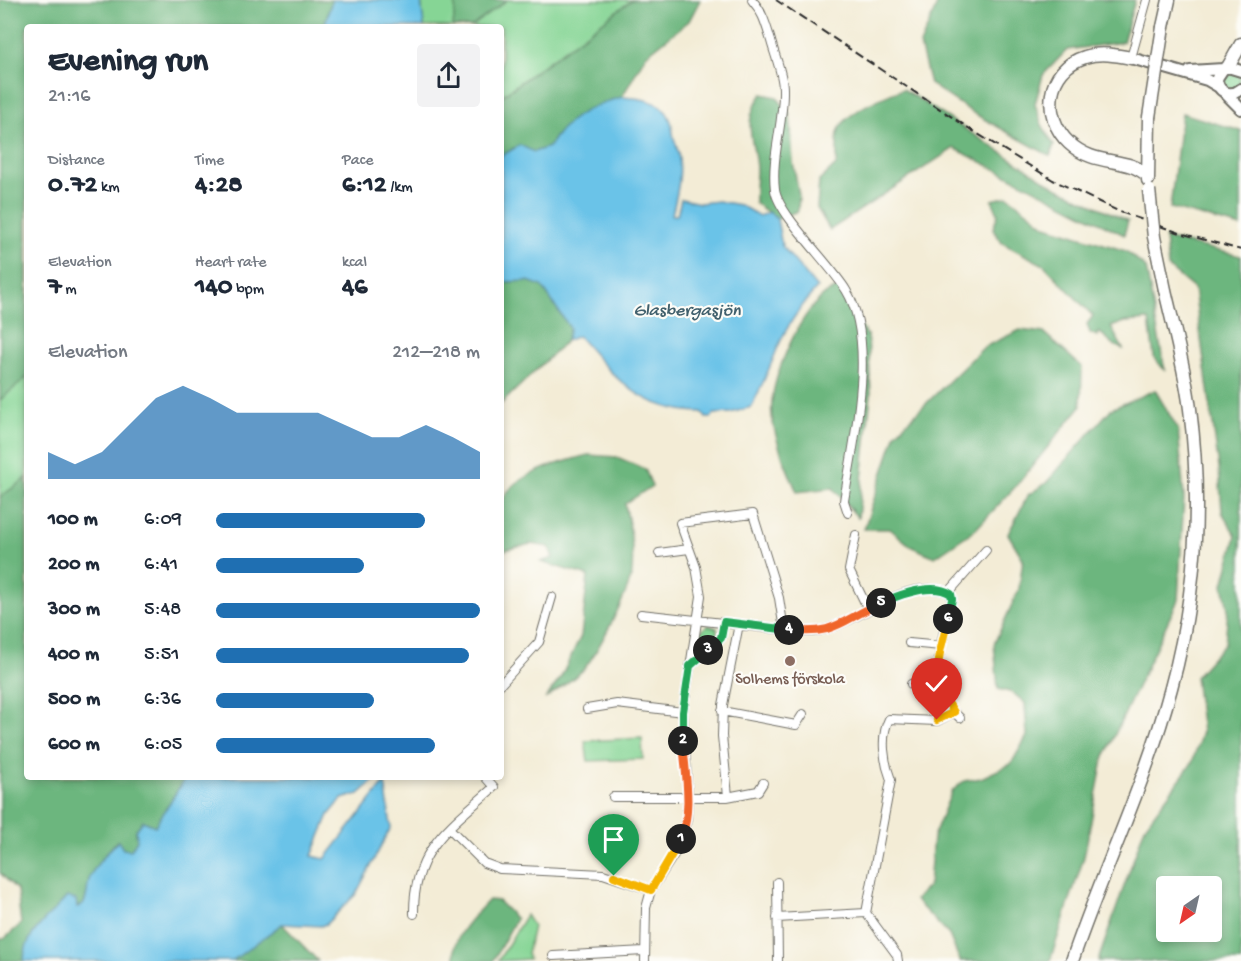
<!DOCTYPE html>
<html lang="en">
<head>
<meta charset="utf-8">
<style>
	:root { --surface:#fff; --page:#f2f2f3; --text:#1f2937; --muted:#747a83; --accent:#1f6fb2 }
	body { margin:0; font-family:"Gochi Hand",sans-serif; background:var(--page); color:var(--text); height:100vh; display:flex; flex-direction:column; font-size:22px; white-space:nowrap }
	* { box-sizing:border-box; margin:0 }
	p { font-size:20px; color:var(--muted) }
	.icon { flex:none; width:33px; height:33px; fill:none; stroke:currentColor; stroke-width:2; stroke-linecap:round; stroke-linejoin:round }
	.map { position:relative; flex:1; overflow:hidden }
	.details { position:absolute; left:24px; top:24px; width:480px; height:756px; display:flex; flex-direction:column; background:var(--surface); border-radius:6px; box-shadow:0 3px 9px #0003 }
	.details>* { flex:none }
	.needle { width:39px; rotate:214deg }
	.tools { position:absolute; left:1156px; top:876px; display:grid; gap:12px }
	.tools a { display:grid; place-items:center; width:66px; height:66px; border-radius:6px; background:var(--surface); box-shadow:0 3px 9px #0003; font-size:30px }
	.pin { position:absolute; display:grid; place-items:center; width:51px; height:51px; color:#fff; margin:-62px -26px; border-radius:50% 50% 50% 0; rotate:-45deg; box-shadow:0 0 6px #0007 }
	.pin .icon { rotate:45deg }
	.km { position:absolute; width:30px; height:30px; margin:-15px; border-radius:50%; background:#222; color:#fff; font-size:16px; line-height:30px; text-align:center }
	.round { display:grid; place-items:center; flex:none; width:63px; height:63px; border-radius:6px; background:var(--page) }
	.overview { display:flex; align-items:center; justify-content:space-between; height:102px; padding:0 24px }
	h1 { font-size:33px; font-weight:800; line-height:45px }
	.metrics { display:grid; grid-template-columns:repeat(3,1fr); gap:9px; height:102px; padding:6px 24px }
	.metrics div { display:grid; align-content:center }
	.metrics b { font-size:26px; font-weight:800 }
	.metrics small { font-size:16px; font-weight:400 }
	.metrics p { font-size:16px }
	.chart { height:168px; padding:12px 24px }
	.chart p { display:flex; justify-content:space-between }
	.chart svg { width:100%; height:108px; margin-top:6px; fill:var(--accent); opacity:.7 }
	ul { padding:0 24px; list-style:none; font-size:20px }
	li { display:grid; grid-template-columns:96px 72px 1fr; align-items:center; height:45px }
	li i { height:15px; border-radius:8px; background:var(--accent) }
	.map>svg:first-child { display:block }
</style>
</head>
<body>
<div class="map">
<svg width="1241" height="961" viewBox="0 0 1241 961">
	<rect width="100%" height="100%" fill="#fdfcf7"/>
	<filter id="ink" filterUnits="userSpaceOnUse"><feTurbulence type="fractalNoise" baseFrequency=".0167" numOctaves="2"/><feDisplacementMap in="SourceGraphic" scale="12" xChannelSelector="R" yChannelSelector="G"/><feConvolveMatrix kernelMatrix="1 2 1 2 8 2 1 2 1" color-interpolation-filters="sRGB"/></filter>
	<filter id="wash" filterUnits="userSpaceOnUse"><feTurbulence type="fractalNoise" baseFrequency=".008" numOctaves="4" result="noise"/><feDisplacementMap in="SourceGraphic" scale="24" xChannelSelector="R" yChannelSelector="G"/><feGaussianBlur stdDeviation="1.35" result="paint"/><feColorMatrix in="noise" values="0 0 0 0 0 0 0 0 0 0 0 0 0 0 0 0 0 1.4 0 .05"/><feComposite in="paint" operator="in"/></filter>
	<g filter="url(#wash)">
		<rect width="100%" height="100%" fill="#f3ecd6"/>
		<path fill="#86d595" stroke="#588060" stroke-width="1.5" d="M421 0H456L453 27H424Z
			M507 0H632L501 96V27H471Z
			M1222 80a9 9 0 1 1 18 0a9 9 0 1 1-18 0Z
			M27 377V478L0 497V400Z
			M708 625 717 628V637L699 652 701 631Z
			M642 738 643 759 588 761 585 741Z
			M526 915 533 926 527 954 529 959 498 961Z"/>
		<path fill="#6cb67e" stroke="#4c7054" stroke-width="1.5" fill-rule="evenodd" d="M0 0H332L324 27H27V377L0 400Z
			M456 0H507L471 27H453Z
			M632 0H700L689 21 646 55 622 97C595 104 562 122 549 147L534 152 513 148 509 153 501 156V97Z
			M939 0H1135L1123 42 1067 50 1043 75 1035 104 1042 125 1054 145 1050 156 975 114 930 84 920 45Z
			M903 89 1054 186 1128 221 1124 235 954 148 830 230 817 208 819 181 836 165C838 155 836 142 838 133 843 112 885 96 903 89Z
			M762 94 777 97 790 115 793 162 799 195 798 211 777 219 755 203C754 191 756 181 756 170 755 138 740 124 762 94Z
			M1182 113 1241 131V227L1170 208Z
			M1008 196 1046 226 1126 251 1146 268 1165 371 1154 357 1149 320 1125 322 1111 327 1123 349C1107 344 1108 336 1098 332L1097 336 1090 333 1087 324 1093 316 1044 265 1002 243 993 229 998 214 992 200Z
			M1165 238 1241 256V961H1098L1145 826 1192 763 1202 732 1195 677 1225 643 1228 609 1223 585 1236 536 1222 512 1219 468 1194 289 1168 267ZM1167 886H1212V932H1167Z
			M528 281 542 286 570 328 566 341 501 404V282Z
			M839 287 848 309 868 336 871 394 858 518 833 488 797 492C787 469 776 443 772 417 768 383 797 318 823 296 827 292 834 290 839 287Z
			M1020 330 1044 333 1082 367 1081 406 1017 485 976 529 935 557 912 547 890 529H864L896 433 984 347Z
			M1155 390 1178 429 1184 497 1178 600 1103 760 1084 857 1050 961H960L949 935 915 900 929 885 933 837 952 791 964 781 981 778 1011 764 1027 736 1025 703 1013 693 998 689 994 644 1019 589 1023 559 1008 534 1028 495 1046 483 1111 409Z
			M588 455 617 457 645 469 652 486 625 504C630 527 634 549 632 572 630 590 595 658 582 671 571 681 557 690 545 699L560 679 581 636 588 576 541 562 553 558 549 547 531 544 501 551C501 536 497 513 503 499 515 473 563 462 588 455Z
			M27 478V777H186L155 826 143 821 136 830 137 840 131 851 123 849 117 841C108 852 96 863 90 877 86 887 89 895 83 905L77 907 67 897C48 919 25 931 24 961H0V939H4L21 924 17 890 0 873V497Z
			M489 900 498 901 516 919 493 961H456C448 939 475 915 489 900Z
			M282 924 318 961H232Z"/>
		<path fill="#6ac3e8" stroke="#4a778a" stroke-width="1.5" d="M332 0H421L424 27H324Z
			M622 97C639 98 663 100 670 119 673 125 672 132 674 138 684 165 679 187 672 215H677L681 199 700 203 718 201 740 205 759 216 769 212 777 219 782 246 817 288C802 305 787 325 778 347 769 369 763 385 751 407L731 413 714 414 711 418H706L702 412C641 411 616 379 578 336L566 341 570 328 542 286 528 281 501 282V156L520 145 534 152 549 147C565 118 591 105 622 97Z
			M186 777H378L359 794 342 799 329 815 312 856 325 859 385 782 391 827 356 894 326 924 321 926 282 924 232 961H24C24 933 50 917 67 897L76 900 77 907 83 905C89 895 86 887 90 877 96 863 108 852 118 841L123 849 131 850 137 840 136 830 143 821 155 826Z"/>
	</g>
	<g filter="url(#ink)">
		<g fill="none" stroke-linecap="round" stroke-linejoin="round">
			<defs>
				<path id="street" d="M752 0C763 12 766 25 771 41 775 56 783 74 783 89 784 123 771 156 775 190 778 214 831 265 846 290 878 342 853 443 844 501L848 513
					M1131 58 1147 0
					M856 535 849 570 868 609
					M659 553 689 549
					M949 592 952 599C943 640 923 685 960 718
					M949 592 986 550
					M641 614 804 632C853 634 898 574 949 592
					M909 643 941 646
					M690 666 720 639 724 622
					M501 684 539 642 552 597
					M911 684 938 686
					M587 709 617 704 683 712
					M722 711 796 725 803 714
					M728 796 722 736 723 705 739 624
					M613 797H727L758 791 763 783
					M449 828 484 863 500 869 603 874 651 890
					M777 882 778 961
					M414 914C413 849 450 827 494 787L485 777
					M777 918 866 913
					M553 956 644 951
					M645 961 646 908 651 890 677 850 687 820 688 797 683 712 701 596 696 567 680 523 753 514 779 598 784 630
					M898 961 897 955 866 913 891 780C884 762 880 737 889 719L937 721 954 712"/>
				<path id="secondary" d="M1131 58 1207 80 1219 87
					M1190 71 1223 69
					M1241 71 1228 67 1223 69 1217 78C1217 92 1230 98 1241 89
					M1225 93 1241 109"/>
				<path id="primary" d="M1163 27 1169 0
					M1131 58C1116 55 1100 52 1085 57 1046 69 1041 117 1069 143 1096 168 1126 155 1148 176
					M1228 67 1241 44
					M1148 180 1149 117
					M1072 961C1103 870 1146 782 1171 688 1196 597 1202 503 1190 409 1185 369 1174 329 1165 290"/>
			</defs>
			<use href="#street" stroke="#716f67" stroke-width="10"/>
			<use href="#secondary" stroke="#716f67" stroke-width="14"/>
			<use href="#primary" stroke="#716f67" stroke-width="15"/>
			<use href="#street" stroke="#fff" stroke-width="8"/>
			<use href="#secondary" stroke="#fff" stroke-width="10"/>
			<use href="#primary" stroke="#fff" stroke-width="12"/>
			<path stroke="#2b2b2b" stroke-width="2" stroke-dasharray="9 4.5" stroke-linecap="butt" d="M776 0 973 131 1053 180 1120 212 1180 233 1241 250"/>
			<defs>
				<path id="primary-bridge" d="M1149 117 1163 27
					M1149 190 1154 237 1165 290"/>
			</defs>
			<use href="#primary-bridge" stroke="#716f67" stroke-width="15" stroke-linecap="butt"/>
			<use href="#primary-bridge" stroke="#fff" stroke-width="12"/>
		</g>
	</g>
	<g fill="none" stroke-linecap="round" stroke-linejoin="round" filter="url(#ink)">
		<defs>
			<path id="split-1" d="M614 876 651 890 681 839"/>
			<path id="split-2" d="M681 839C693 808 685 774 683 741"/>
			<path id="split-3" d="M683 741V712L690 666 708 650"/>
			<path id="split-4" d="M708 650 721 638 724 622 789 630"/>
			<path id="split-5" d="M789 630C836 636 841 620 881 603"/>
			<path id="split-6" d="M881 603C899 595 933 582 951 594L952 599 948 619"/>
			<path id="split-7" d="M937 720 954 712C929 677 939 658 948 619"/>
		</defs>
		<use href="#split-1" stroke="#fff" stroke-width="12"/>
		<use href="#split-2" stroke="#fff" stroke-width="12"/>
		<use href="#split-3" stroke="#fff" stroke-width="12"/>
		<use href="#split-4" stroke="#fff" stroke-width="12"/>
		<use href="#split-5" stroke="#fff" stroke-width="12"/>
		<use href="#split-6" stroke="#fff" stroke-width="12"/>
		<use href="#split-7" stroke="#fff" stroke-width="12"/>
		<use href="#split-1" stroke="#f5b400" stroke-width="8"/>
		<use href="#split-2" stroke="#f0652b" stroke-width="8"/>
		<use href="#split-3" stroke="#22a559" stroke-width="8"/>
		<use href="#split-4" stroke="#22a559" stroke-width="8"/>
		<use href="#split-5" stroke="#f0652b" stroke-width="8"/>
		<use href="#split-6" stroke="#22a559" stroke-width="8"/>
		<use href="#split-7" stroke="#f5b400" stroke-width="8"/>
	</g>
	<circle fill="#8d6e63" stroke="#fdfcf7" stroke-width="2" cx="790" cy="661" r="6"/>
	<g text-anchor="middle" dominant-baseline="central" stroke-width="4.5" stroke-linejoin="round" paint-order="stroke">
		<g font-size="16" fill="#785e54" stroke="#fdfcf7">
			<text x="790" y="680">Solhems förskola</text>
		</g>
		<g font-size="18" font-style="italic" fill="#41606d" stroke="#fdfcf7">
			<text x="687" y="311">Glasbergasjön</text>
		</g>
	</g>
</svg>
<div class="tools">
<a><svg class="needle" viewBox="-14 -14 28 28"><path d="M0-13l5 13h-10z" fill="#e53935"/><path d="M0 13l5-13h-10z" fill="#747a83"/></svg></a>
</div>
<div class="pin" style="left:614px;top:876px;background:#1e9e55"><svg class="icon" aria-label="arrive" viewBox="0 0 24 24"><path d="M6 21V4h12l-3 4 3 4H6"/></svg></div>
<div class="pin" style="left:937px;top:720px;background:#d93025"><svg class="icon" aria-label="check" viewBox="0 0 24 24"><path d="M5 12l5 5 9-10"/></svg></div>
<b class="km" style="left:681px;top:839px">1</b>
<b class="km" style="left:683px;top:741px">2</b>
<b class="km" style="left:708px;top:650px">3</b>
<b class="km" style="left:789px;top:630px">4</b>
<b class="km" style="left:881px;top:603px">5</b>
<b class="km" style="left:948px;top:619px">6</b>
<section class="details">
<div class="overview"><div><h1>Evening run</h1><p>21:16</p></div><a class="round"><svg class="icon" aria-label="share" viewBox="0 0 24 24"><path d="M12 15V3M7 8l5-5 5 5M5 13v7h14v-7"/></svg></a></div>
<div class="metrics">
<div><p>Distance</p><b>0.72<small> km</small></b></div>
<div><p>Time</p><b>4:28</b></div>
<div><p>Pace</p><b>6:12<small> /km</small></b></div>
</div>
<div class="metrics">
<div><p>Elevation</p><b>7<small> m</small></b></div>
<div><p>Heart rate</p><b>140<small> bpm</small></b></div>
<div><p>kcal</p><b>46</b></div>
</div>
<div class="chart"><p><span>Elevation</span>212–218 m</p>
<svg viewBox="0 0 160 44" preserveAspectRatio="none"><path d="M0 44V33L10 38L20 33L30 22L40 11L50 6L60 11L70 17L80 17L90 17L100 17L110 22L120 27L130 27L140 22L150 27L160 33V44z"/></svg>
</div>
<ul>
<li><b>100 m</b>6:09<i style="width:79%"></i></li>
<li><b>200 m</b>6:41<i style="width:56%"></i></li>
<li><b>300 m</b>5:48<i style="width:100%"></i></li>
<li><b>400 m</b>5:51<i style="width:96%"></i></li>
<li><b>500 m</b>6:36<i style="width:60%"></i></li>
<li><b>600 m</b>6:05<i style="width:83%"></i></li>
</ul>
</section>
</div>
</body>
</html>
